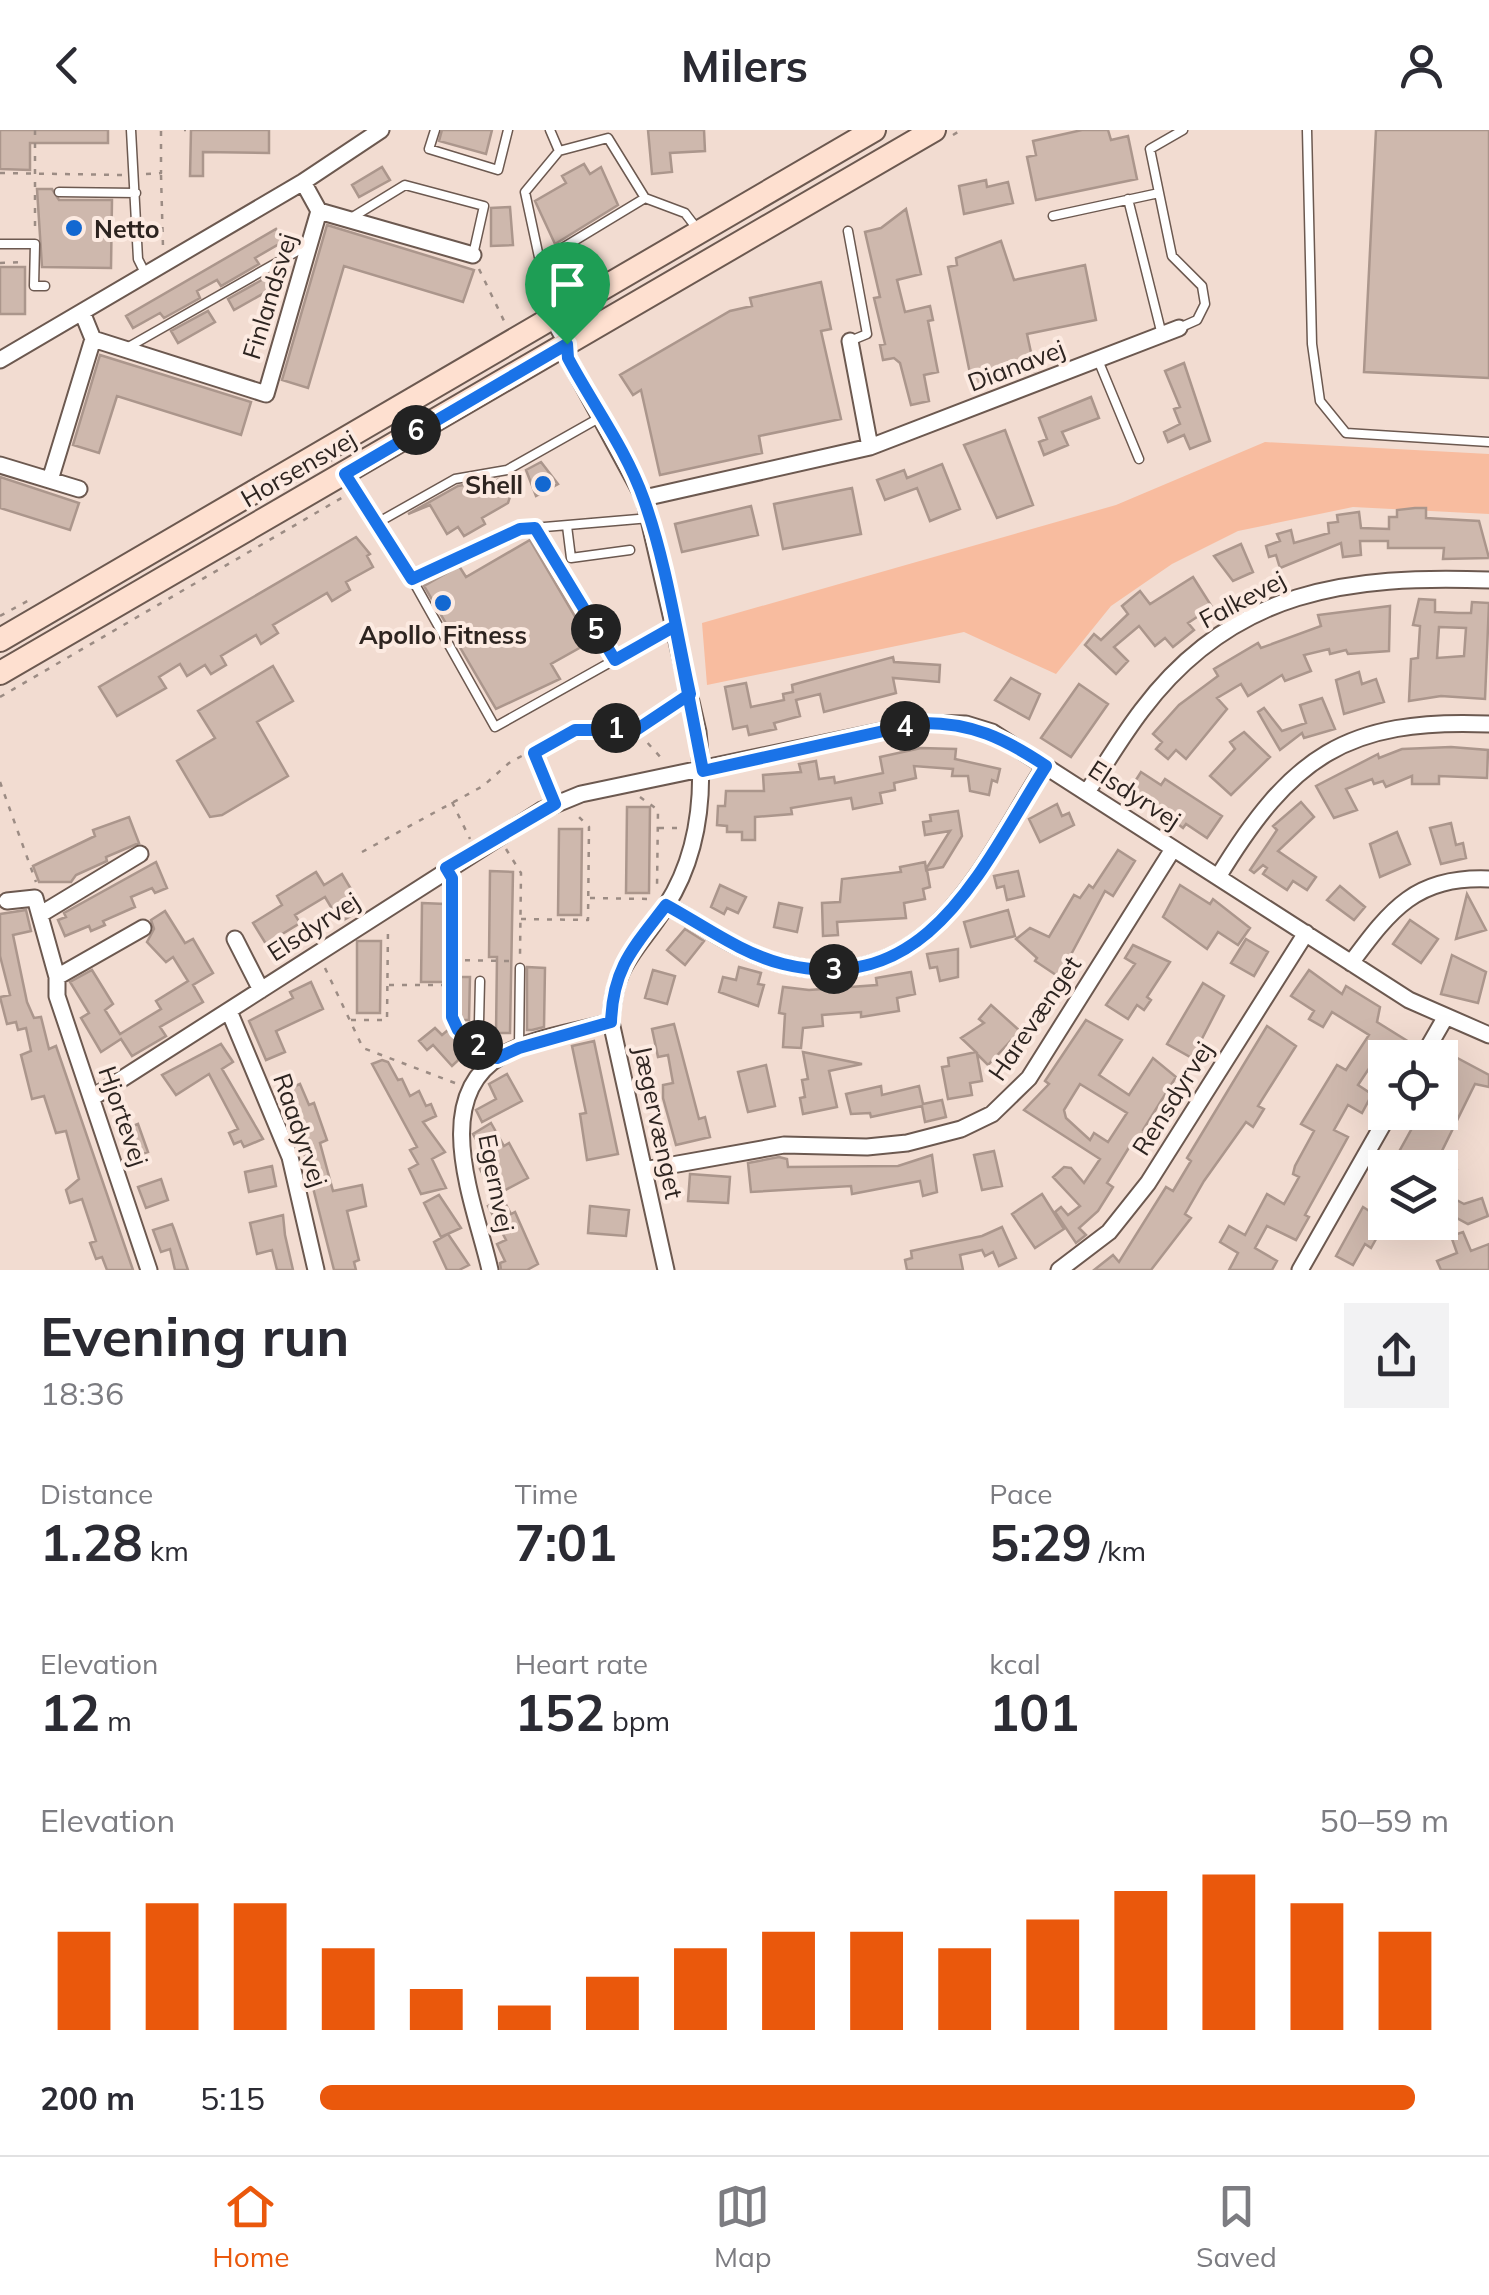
<!DOCTYPE html>
<html lang="en">
<head>
<meta charset="utf-8">
<style>
	:root { --surface:#fff; --page:#f2f2f3; --text:#2b2b33; --muted:#7c7c81; --line:#e1e1e2; --accent:#ea580c }
	body { margin:0; font-family:Mulish,sans-serif; background:var(--page); color:var(--text); height:100vh; display:flex; flex-direction:column; font-size:38px; white-space:nowrap }
	* { box-sizing:border-box; margin:0 }
	p { font-size:32px; color:var(--muted) }
	.icon { flex:none; width:55px; height:55px; fill:none; stroke:currentColor; stroke-width:2; stroke-linecap:round; stroke-linejoin:round }
	.map { position:relative; height:1140px; overflow:hidden }
	.side { display:flex; flex-direction:column; background:var(--surface); flex:1 }
	.side>* { flex:none }
	.controls { position:absolute; left:1368px; top:910px; display:grid; gap:20px }
	.controls a { display:grid; place-items:center; width:90px; height:90px; border-radius:0px; background:var(--surface); box-shadow:0 10px 40px #0002; font-size:50px }
	.pin { position:absolute; display:grid; place-items:center; width:85px; height:85px; color:#fff; margin:-102px -42px; border-radius:50% 50% 50% 0; rotate:-45deg; box-shadow:0 0 10px #0007 }
	.pin .icon { rotate:45deg }
	.km { position:absolute; width:50px; height:50px; margin:-25px; border-radius:50%; background:#222; color:#fff; font-size:28px; line-height:50px; text-align:center }
	.round { display:grid; place-items:center; flex:none; width:105px; height:105px; border-radius:0px; background:var(--page) }
	.summary { display:flex; align-items:center; justify-content:space-between; height:170px; padding:0 40px }
	h1 { font-size:55px; font-weight:700; line-height:75px }
	.stats { display:grid; grid-template-columns:repeat(3,1fr); gap:15px; height:170px; padding:10px 40px }
	.stats div { display:grid; align-content:center }
	.stats b { font-size:50px; font-weight:700 }
	.stats small { font-size:28px; font-weight:400 }
	.stats p { font-size:28px }
	.chart { height:280px; padding:20px 40px }
	.chart p { display:flex; justify-content:space-between }
	.chart svg { width:100%; height:180px; margin-top:10px; stroke:var(--accent); stroke-width:6 }
	ul { padding:0 40px; list-style:none; font-size:32px }
	li { display:grid; grid-template-columns:160px 120px 1fr; align-items:center; height:75px }
	li i { height:25px; border-radius:12px; background:var(--accent) }
	header { display:flex; justify-content:space-between; align-items:center; height:130px; padding:0 40px; background:var(--surface); font-size:45px; font-weight:700 }
	.tab-bar { display:flex; justify-content:space-around; align-items:center; height:140px; border-top:2px solid var(--line); background:var(--surface); font-size:28px; color:var(--muted) }
	.tab-bar a { display:grid; justify-items:center; gap:5px }
	.tab-bar .active { color:var(--accent) }
	.map>svg:first-child { display:block }
</style>
</head>
<body>
<header><svg class="icon" aria-label="back" viewBox="0 0 24 24"><path d="M15 5l-7 7 7 7"/></svg>Milers<svg class="icon" aria-label="person" viewBox="0 0 24 24"><circle cx="12" cy="8" r="4"/><path d="M4 21q1-7 8-7t8 7"/></svg></header>
<div class="map">
<svg width="1489" height="1140" viewBox="0 0 1489 1140">
	<rect width="100%" height="100%" fill="#f2dcd1"/>
	<path fill="#f8bc9f" d="M1265 312 1489 324V384L1353 377 1238 401 1172 434 1111 476 1056 544 964 502 707 555 702 493 1116 375Z"/>
	<path fill="#ceb8ad" stroke="#ab968c" stroke-width="2.5" fill-rule="evenodd" d="M0 0H108V13H30V40L0 39Z
		M191 0H269V23L203 22V46H190Z
		M442 0H492L486 24 439 11Z
		M648 0H704L705 21 670 23 672 42 652 44Z
		M1082 0H1108L1111 10 1128 6 1137 49 1036 70 1027 27 1036 25 1033 11Z
		M1376 0H1489V248L1364 242Z
		M584 34 590 44 601 37 618 75 555 114 535 71 566 53 562 46Z
		M382 37 390 50 359 67 352 55Z
		M986 50 987 57 1008 52 1013 73 964 84 959 56Z
		M37 59H52L59 70H112L111 138 42 137Z
		M510 77 513 115 491 116V78Z
		M906 79 921 144 897 150 905 182 930 176 933 190 928 191 938 242 924 245 929 271 911 275 900 233 894 228 883 230 880 215 885 214 874 168 880 167 865 102 881 98Z
		M327 95 474 140 463 172 344 136 308 258 282 250Z
		M276 99 284 111 255 128 259 134 221 156 217 150 197 161 200 168 164 188 160 183 133 198 126 186Z
		M1001 111 1014 150 1085 135 1096 190 1027 204 1035 241 973 258 948 137 957 135 956 128Z
		M0 137H25V184H0Z
		M267 147 273 158 234 180 228 169Z
		M821 152 831 199 821 201 841 289 759 306 762 323 660 345 641 260 633 265 620 245 730 181 752 176 750 168Z
		M208 181 215 192 178 213 171 201Z
		M100 225 251 272 241 305 117 266 99 323 73 315Z
		M1184 233 1210 311 1190 319 1184 305 1168 312 1164 302 1180 294 1174 279 1180 277 1165 241Z
		M1091 267 1099 288 1062 302 1068 315 1044 325 1039 312 1047 309 1039 288Z
		M1005 300 1033 375 997 388 964 315Z
		M541 332 558 354 536 366 526 340Z
		M942 334 960 379 930 391 917 358 885 370 877 350 904 340 907 348Z
		M0 347 79 373 70 400 0 378Z
		M499 349 510 367 508 373 482 388 485 394 464 406 458 397 447 404 430 375 408 384 458 356 475 353 479 361Z
		M852 358 861 404 783 419 774 374Z
		M751 376 758 405 682 422 675 394Z
		M1415 378H1426V388L1479 391 1489 428 1443 429 1444 418H1388V411H1360L1361 425 1343 427 1341 413 1280 438 1276 425 1269 427 1266 416 1280 411 1277 404 1291 400 1294 413 1329 403 1328 393 1338 392 1337 385 1359 382 1361 398 1389 399V387H1397V380Z
		M356 407 370 424 367 426 373 437 346 452 350 460 332 471 327 463 273 495 278 503 261 514 256 505 221 526 226 535 211 544 205 535 187 546 180 534 159 547 166 558 117 586 99 557Z
		M530 410 590 512 551 534 560 549 496 579 424 456 459 436 466 447Z
		M1241 414 1253 442 1233 451 1214 426Z
		M1193 447 1212 477 1188 493 1194 500 1173 517 1165 508 1155 516 1139 496 1114 517 1128 531 1116 544 1085 515 1094 504 1101 510 1128 484 1122 476 1140 461 1150 474Z
		M1419 469 1435 470V482L1458 483H1471L1472 472 1489 473 1485 569 1441 566 1409 571 1411 529 1418 528 1420 496 1413 495ZM1439 497 1466 498 1464 526 1437 528Z
		M1390 476 1389 521 1348 524 1346 520 1330 524 1329 519 1304 525 1311 541 1285 551 1282 545 1248 566 1241 554 1217 568 1227 579 1186 629 1176 620 1168 629 1156 619 1162 612 1153 604 1179 575 1218 546 1214 539 1258 513 1261 518 1321 496 1318 485Z
		M893 527 894 532 940 535 939 552 893 548 896 563 824 582 820 564 796 570 800 586 774 593 776 599 749 605 747 596 733 599 725 557 746 553 751 577 784 570 783 564 793 562 792 555Z
		M273 536 293 571 257 592 288 646 222 685 210 687 177 631 215 608 198 581Z
		M1359 542 1362 554 1376 549 1384 572 1344 584 1336 550Z
		M1011 548 1040 564 1029 589 995 570Z
		M1079 554 1108 574 1071 627 1041 608Z
		M1322 568 1335 599 1304 608 1302 603 1280 620 1258 582 1264 578 1282 601 1306 593 1300 575Z
		M1244 602 1270 627 1231 665 1210 646 1235 619 1230 612Z
		M1451 617 1488 620 1487 648 1439 646V654H1412V646L1386 657 1383 651 1374 654 1372 649 1346 659 1357 680 1334 688 1316 656 1378 624 1379 628 1402 619Z
		M921 618 956 619 955 629 1000 639 997 652 992 650 989 665 970 661 968 646H952L953 639 914 636 916 648 894 653 895 660 880 663 882 673 853 679 851 668 791 678 792 684 755 687V710H742V702H727V696L717 695 718 676H725L726 661H764L763 645 801 642 799 634 816 631 819 649 834 647 835 653 883 643 880 627Z
		M1141 642 1161 655 1165 649 1222 686 1207 708 1186 694 1183 698 1143 667 1138 675 1125 667Z
		M1301 672 1314 687 1278 721 1316 747 1307 760 1293 751 1287 760 1263 744 1267 738 1263 735 1254 743 1250 740 1277 700 1273 696Z
		M1057 674 1062 686 1069 683 1074 695 1040 712 1029 689Z
		M627 677H650L649 763H626Z
		M958 681 962 706 943 737 927 740 930 757 923 759 925 769 904 773 906 788 837 792 838 805 823 806 822 773 840 772 842 749 901 742 900 737 925 732 926 739 950 701 925 705 923 692 931 691 930 685Z
		M129 687 139 713 106 727 107 731 76 745 71 752H39L33 736 95 706 93 700Z
		M1451 693 1456 715 1463 713 1466 728 1441 734 1430 698Z
		M559 699H582L581 785H558Z
		M1397 702 1410 734 1380 747 1370 714Z
		M1118 720 1135 731 1113 766 1105 761 1059 847 1035 831 1037 828 1016 809 1030 798 1049 807 1074 765 1080 768 1089 755 1093 758Z
		M156 732 167 758 155 763 152 758 131 767 135 777 103 791 105 795 91 801 89 796 65 806 58 790 66 787 64 783Z
		M490 741 513 742 510 903H496L497 827H489Z
		M1018 741 1024 766 1007 770 1004 756 997 758 994 746Z
		M316 742 324 755 342 744 363 779 340 792 325 767 295 785 300 793 266 814 253 793 282 775 277 766Z
		M720 755 746 767 738 783 727 778 724 784 711 777Z
		M1180 755 1210 774 1213 769 1250 798 1238 815 1218 802 1207 819 1163 787Z
		M1340 756 1365 777 1354 790 1327 770Z
		M1467 764 1486 800 1456 809Z
		M422 773 445 774 444 852H421Z
		M779 773 802 778 797 802 774 797Z
		M26 780 31 801 13 805 27 872 34 888 41 887 49 919 56 916 133 1140H107L102 1127 96 1129 90 1113 96 1111 82 1069 70 1073 66 1060 79 1049 66 1001 56 1003 44 966 32 969 21 925 31 921 26 898 18 900 16 892 7 894 0 867 10 865 0 826V784Z
		M1008 780 1015 806 971 817 964 792Z
		M165 781 185 813 193 809 213 843 193 855 203 872 160 897 166 906 132 926 121 909 101 922 81 888 89 883 70 852 92 840 113 874 105 880 120 904 161 879 156 871 188 851 173 827 166 832 147 812 154 799 151 790Z
		M1410 790 1438 809 1421 833 1393 814Z
		M685 799 704 811 685 835 667 820Z
		M1246 809 1268 822 1254 846 1231 833Z
		M357 811H381L380 883H357Z
		M1133 815 1170 832 1147 867 1151 870 1144 880 1137 875 1128 889 1106 875 1135 834 1125 828Z
		M958 819V847L940 851 937 837 930 838 927 824Z
		M1452 825 1486 842 1478 873 1441 864Z
		M527 837 545 838 544 897 532 900H527Z
		M739 837 761 843 758 854 764 855 758 876 719 862 723 847 736 850Z
		M653 840 675 846 667 874 645 868Z
		M1309 840 1342 864 1346 856 1380 877 1377 892 1409 912 1400 928 1380 922 1358 955 1370 963V968L1362 983 1348 975 1334 1000 1348 1007 1305 1085 1309 1087 1296 1110 1267 1096 1255 1118 1277 1131 1272 1140H1229L1238 1123 1220 1112 1229 1096 1245 1105 1267 1064 1284 1074 1299 1047 1293 1044 1295 1036 1314 1001 1301 994 1337 935 1346 940 1369 905 1332 882 1323 897 1309 889 1314 881 1291 866Z
		M911 842 915 864 897 868 899 881 861 887V882L822 885 823 896 803 898 801 918 783 917 785 884 779 883 783 857 809 860 877 855 876 848Z
		M455 847H470L469 890H455Z
		M311 852 323 879 276 901 285 922 266 930 249 891 293 868 290 862Z
		M1203 853 1224 866 1192 928 1167 914Z
		M991 875 1020 901 988 935 977 924 982 951 970 953 972 965 948 969 942 937 949 936 948 928 976 922 961 908 984 893 979 889Z
		M1086 890 1122 910 1099 945 1129 965 1153 928 1176 947 1143 1000 1150 1005 1142 1017 1133 1011 1107 1053 1113 1057 1098 1081 1079 1098 1086 1105 1076 1113 1055 1082 1061 1077 1068 1085 1080 1076 1053 1047 1064 1037 1071 1038 1084 1053 1100 1029 1024 980 1049 954 1045 951ZM1080 954 1127 983 1108 1012 1094 1003 1090 1010 1066 988 1064 980Z
		M674 894 699 989 705 987 710 1007 676 1015 663 968V955L673 953 668 925 658 927 652 899Z
		M1267 896 1296 916 1258 976 1264 979 1253 997 1246 992 1204 1051 1185 1084 1191 1088 1151 1140H1094L1113 1125 1119 1132 1166 1057 1173 1061 1191 1031 1187 1028Z
		M435 898 442 905 448 900 467 922 452 936 433 915 427 920 419 911Z
		M594 911 618 1024 587 1030 580 984 586 983 572 916Z
		M221 914 233 932 222 939 263 1009 244 1017 241 1011 234 1014 229 1003 238 999 209 944 176 965 162 945Z
		M803 922 862 934 829 941 837 977 803 984 800 968 805 967 802 950 808 949Z
		M1448 923 1489 945V957L1475 954 1438 1029 1454 1038H1390L1421 982 1434 990 1440 982 1452 955 1440 947Z
		M382 930 388 932 398 950 402 949 410 966 419 961 426 976 431 974 436 986 423 992 445 1022 432 1029 446 1058 421 1064 409 1039 418 1034 410 1020 417 1017 372 934Z
		M766 935 775 976 748 982 738 942Z
		M507 944 522 971 482 992 476 980 496 969 489 954Z
		M300 954 309 975 314 973 327 1010 320 1013 333 1061 362 1055 366 1076 347 1081 359 1130 354 1132 356 1140H334L298 999 282 962Z
		M881 956 882 965 919 956 923 974 942 970 946 987 925 992 922 976 871 987 870 983 851 984 846 964Z
		M491 993 504 1016 509 1013 528 1048 494 1066 480 1039 489 1034 473 1004Z
		M138 994 148 1022 130 1028 120 1001Z
		M994 1021 1002 1056 982 1060 974 1025Z
		M932 1025 937 1062 923 1066 920 1051 852 1064 851 1056 751 1062 748 1033 779 1027 787 1029 788 1037 898 1036Z
		M272 1036 276 1056 249 1062 245 1042Z
		M690 1044 730 1047 728 1073 688 1071Z
		M161 1049 168 1070 146 1078 138 1057Z
		M1440 1061 1464 1074 1482 1068 1488 1086 1468 1094 1440 1079Z
		M1385 1063V1093L1371 1118 1365 1114 1353 1135 1336 1126 1363 1077 1374 1084Z
		M1042 1064 1064 1099 1035 1118 1012 1084Z
		M439 1065 461 1098 441 1107 424 1073Z
		M503 1069 511 1084 515 1082 538 1134 527 1140H501L500 1133 505 1131 497 1114 506 1110 488 1076Z
		M590 1076 629 1080 626 1106 588 1103Z
		M283 1085 285 1105 293 1140H277L272 1120 257 1124 250 1093Z
		M172 1094 174 1099 188 1140H175L170 1119 161 1122 153 1100Z
		M1002 1097 1016 1128 999 1136 993 1122 985 1126 982 1120 960 1125 963 1140H907L905 1130 912 1128 911 1121 982 1106Z
		M1463 1102 1471 1121 1489 1114V1140H1441L1437 1131 1457 1123 1451 1106Z
		M448 1104 469 1135 459 1140H447L434 1112Z"/>
	<g fill="none" stroke-linecap="round" stroke-linejoin="round">
		<defs>
			<path id="lane" d="M131 0 138 129 145 143
				M435 0 429 19 498 40 508 0
				M550 0 559 21 608 8 645 68
				M1307 0 1312 214 1320 271 1346 303 1489 312
				M59 62 136 63
				M1128 69 1162 205
				M1053 86 1159 63
				M351 88 405 55 484 76 473 125
				M848 101 867 204 850 211
				M0 114H35L34 156H45
				M541 131 645 68 685 83 698 100
				M551 183 525 62 559 21
				M1179 198 1197 190 1205 174 1202 156 1172 126 1150 19 1183 0
				M125 219 308 115
				M1098 230 1139 329
				M345 344 377 393 455 349 507 340 599 288
				M650 388 521 399 412 449 495 597 675 496
				M377 393 412 449
				M567 396 571 428 630 420
				M535 398 615 530
				M480 851 479 892 502 925
				M519 917 520 838"/>
			<path id="street" d="M303 52 319 81 473 125
				M82 182 93 209 266 264 319 81
				M552 187 567 214 568 228 644 368 698 602C705 662 700 723 666 776 637 822 613 833 611 892L666 1140
				M850 211 870 317
				M0 230 303 52 381 0
				M0 335 79 359
				M50 350 93 209
				M644 368 870 317 1179 198
				M1087 662C1105 635 1122 606 1142 580 1233 459 1349 445 1489 450
				M1218 747C1291 627 1346 588 1489 594
				M7 771 35 768 57 847V866L149 1140
				M667 775C703 796 742 824 783 834 929 870 981 736 1045 636
				M41 784 140 724
				M235 809 261 860
				M1351 833C1391 779 1416 746 1489 749
				M57 847 143 798
				M229 881 290 1027 316 1140
				M1422 928 1445 888
				M92 968 542 680 581 664 920 593 966 594 992 602 1409 870 1489 905
				M644 1040 784 1015 867 1017 907 1013 961 999 992 984 1029 948 1173 719
				M490 1140C476 1077 428 969 501 926 532 907 576 902 611 892
				M1059 1140 1109 1102 1148 1053 1306 803
				M1300 1140 1390 982"/>
			<path id="secondary" d="M0 510 874 0
				M0 543 934 0"/>
		</defs>
		<use href="#lane" stroke="#6c5950" stroke-width="11"/>
		<use href="#street" stroke="#6c5950" stroke-width="19"/>
		<use href="#secondary" stroke="#6c5950" stroke-width="26"/>
		<path stroke="#9c8c84" stroke-width="2.5" stroke-dasharray="5 8" stroke-linecap="butt" d="M35 0V103
			M184 0H186
			M953 5 961 0
			M0 43 123 45
			M146 44 161 43V0
			M161 45 163 117
			M0 133 23 132
			M479 139 506 195
			M0 486 33 468
			M0 567 345 366
			M637 599 675 571
			M534 624 548 658
			M0 652 36 752
			M640 667 658 680 657 758
			M452 672 470 709
			M659 698H681
			M506 719 521 743 520 826
			M362 722 483 656 509 633 556 607 575 600H636L663 630
			M452 756V887L458 900 480 916
			M590 768 652 769
			M521 789 588 790 589 697 576 684
			M452 830 509 831
			M325 838 363 918 455 953
			M389 855H451
			M351 890H387L388 798"/>
		<use href="#lane" stroke="#fff" stroke-width="8"/>
		<use href="#street" stroke="#fff" stroke-width="15"/>
		<use href="#secondary" stroke="#fee0d0" stroke-width="22"/>
	</g>
	<g fill="none" stroke-linecap="round" stroke-linejoin="round">
		<defs>
			<path id="route" d="M567 214 568 228C593 275 626 319 644 370 666 432 676 500 690 564L636 600H575L534 623 555 674 446 738 452 748V887L458 900 497 928 519 918 611 892C613 837 634 817 666 775 703 795 742 824 783 834 929 870 982 736 1046 636 1004 608 971 592 920 593L703 641 675 496 615 530 535 398 520 399 412 449 345 344 567 214"/>
		</defs>
		<use href="#route" stroke="#fff" stroke-width="20"/>
		<use href="#route" stroke="#1a73e8" stroke-width="12"/>
	</g>
	<g fill="#1368d1" stroke="#fceae1" stroke-width="4">
		<circle cx="74" cy="98" r="10"/>
		<circle cx="543" cy="354" r="10"/>
		<circle cx="443" cy="473" r="10"/>
	</g>
	<g text-anchor="middle" dominant-baseline="central" stroke-width="8" stroke-linejoin="round" paint-order="stroke">
		<g font-size="25" font-weight="bold" fill="#2d2420" stroke="#fceae1" text-anchor="start">
			<text x="94" y="98">Netto</text>
			<text x="523" y="354" text-anchor="end">Shell</text>
			<text x="443" y="504" text-anchor="middle">Apollo Fitness</text>
		</g>
		<g font-size="25" fill="#2d2420" stroke="#fceae1">
			<text transform="translate(269 166) rotate(-73)">Finlandsvej</text>
			<text transform="translate(1016 235) rotate(-21)">Dianavej</text>
			<text transform="translate(298 338) rotate(-30)">Horsensvej</text>
			<text transform="translate(1242 469) rotate(-28)">Falkevej</text>
			<text transform="translate(1135 664) rotate(33)">Elsdyrvej</text>
			<text transform="translate(313 796) rotate(-33)">Elsdyrvej</text>
			<text transform="translate(1034 888) rotate(-56)">Harevænget</text>
			<text transform="translate(1172 968) rotate(-58)">Rensdyrvej</text>
			<text transform="translate(124 986) rotate(71)">Hjortevej</text>
			<text transform="translate(659 992) rotate(78)">Jægervænget</text>
			<text transform="translate(301 1000) rotate(71)">Raadyrvej</text>
			<text transform="translate(497 1053) rotate(79)">Egernvej</text>
		</g>
	</g>
</svg>
<div class="controls">
<a><svg class="icon" aria-label="locate" viewBox="0 0 24 24"><circle cx="12" cy="12" r="6"/><path d="M12 2v4M12 18v4M2 12h4M18 12h4"/></svg></a>
<a><svg class="icon" aria-label="layers" viewBox="0 0 24 24"><path d="M12 4l9 5-9 5-9-5zM3 14l9 5 9-5"/></svg></a>
</div>
<div class="pin" style="left:567px;top:214px;background:#1e9e55"><svg class="icon" aria-label="arrive" viewBox="0 0 24 24"><path d="M6 21V4h12l-3 4 3 4H6"/></svg></div>
<b class="km" style="left:616px;top:598px">1</b>
<b class="km" style="left:478px;top:915px">2</b>
<b class="km" style="left:834px;top:839px">3</b>
<b class="km" style="left:905px;top:596px">4</b>
<b class="km" style="left:596px;top:499px">5</b>
<b class="km" style="left:416px;top:300px">6</b>
</div>
<section class="side">
<div class="summary"><div><h1>Evening run</h1><p>18:36</p></div><a class="round"><svg class="icon" aria-label="share" viewBox="0 0 24 24"><path d="M12 15V3M7 8l5-5 5 5M5 13v7h14v-7"/></svg></a></div>
<div class="stats">
<div><p>Distance</p><b>1.28<small> km</small></b></div>
<div><p>Time</p><b>7:01</b></div>
<div><p>Pace</p><b>5:29<small> /km</small></b></div>
</div>
<div class="stats">
<div><p>Elevation</p><b>12<small> m</small></b></div>
<div><p>Heart rate</p><b>152<small> bpm</small></b></div>
<div><p>kcal</p><b>101</b></div>
</div>
<div class="chart"><p><span>Elevation</span>50–59 m</p>
<svg viewBox="0 0 160 44" preserveAspectRatio="none"><path d="M5 44V20M15 44V13M25 44V13M35 44V24M45 44V34M55 44V38M65 44V31M75 44V24M85 44V20M95 44V20M105 44V24M115 44V17M125 44V10M135 44V6M145 44V13M155 44V20"/></svg>
</div>
<ul>
<li><b>200 m</b>5:15<i style="width:97%"></i></li>
</ul>
</section>
<nav class="tab-bar">
<a class="active"><svg class="icon" aria-label="home" viewBox="0 0 24 24"><path d="M3 11l9-7 9 7M6 9v11h12V9"/></svg>Home</a>
<a><svg class="icon" aria-label="map" viewBox="0 0 24 24"><path d="M3 6l6-2 6 2 6-2v14l-6 2-6-2-6 2zM9 4v14M15 6v14"/></svg>Map</a>
<a><svg class="icon" aria-label="saved" viewBox="0 0 24 24"><path d="M7 4h10v16l-5-4-5 4z"/></svg>Saved</a>
</nav>
</body>
</html>
